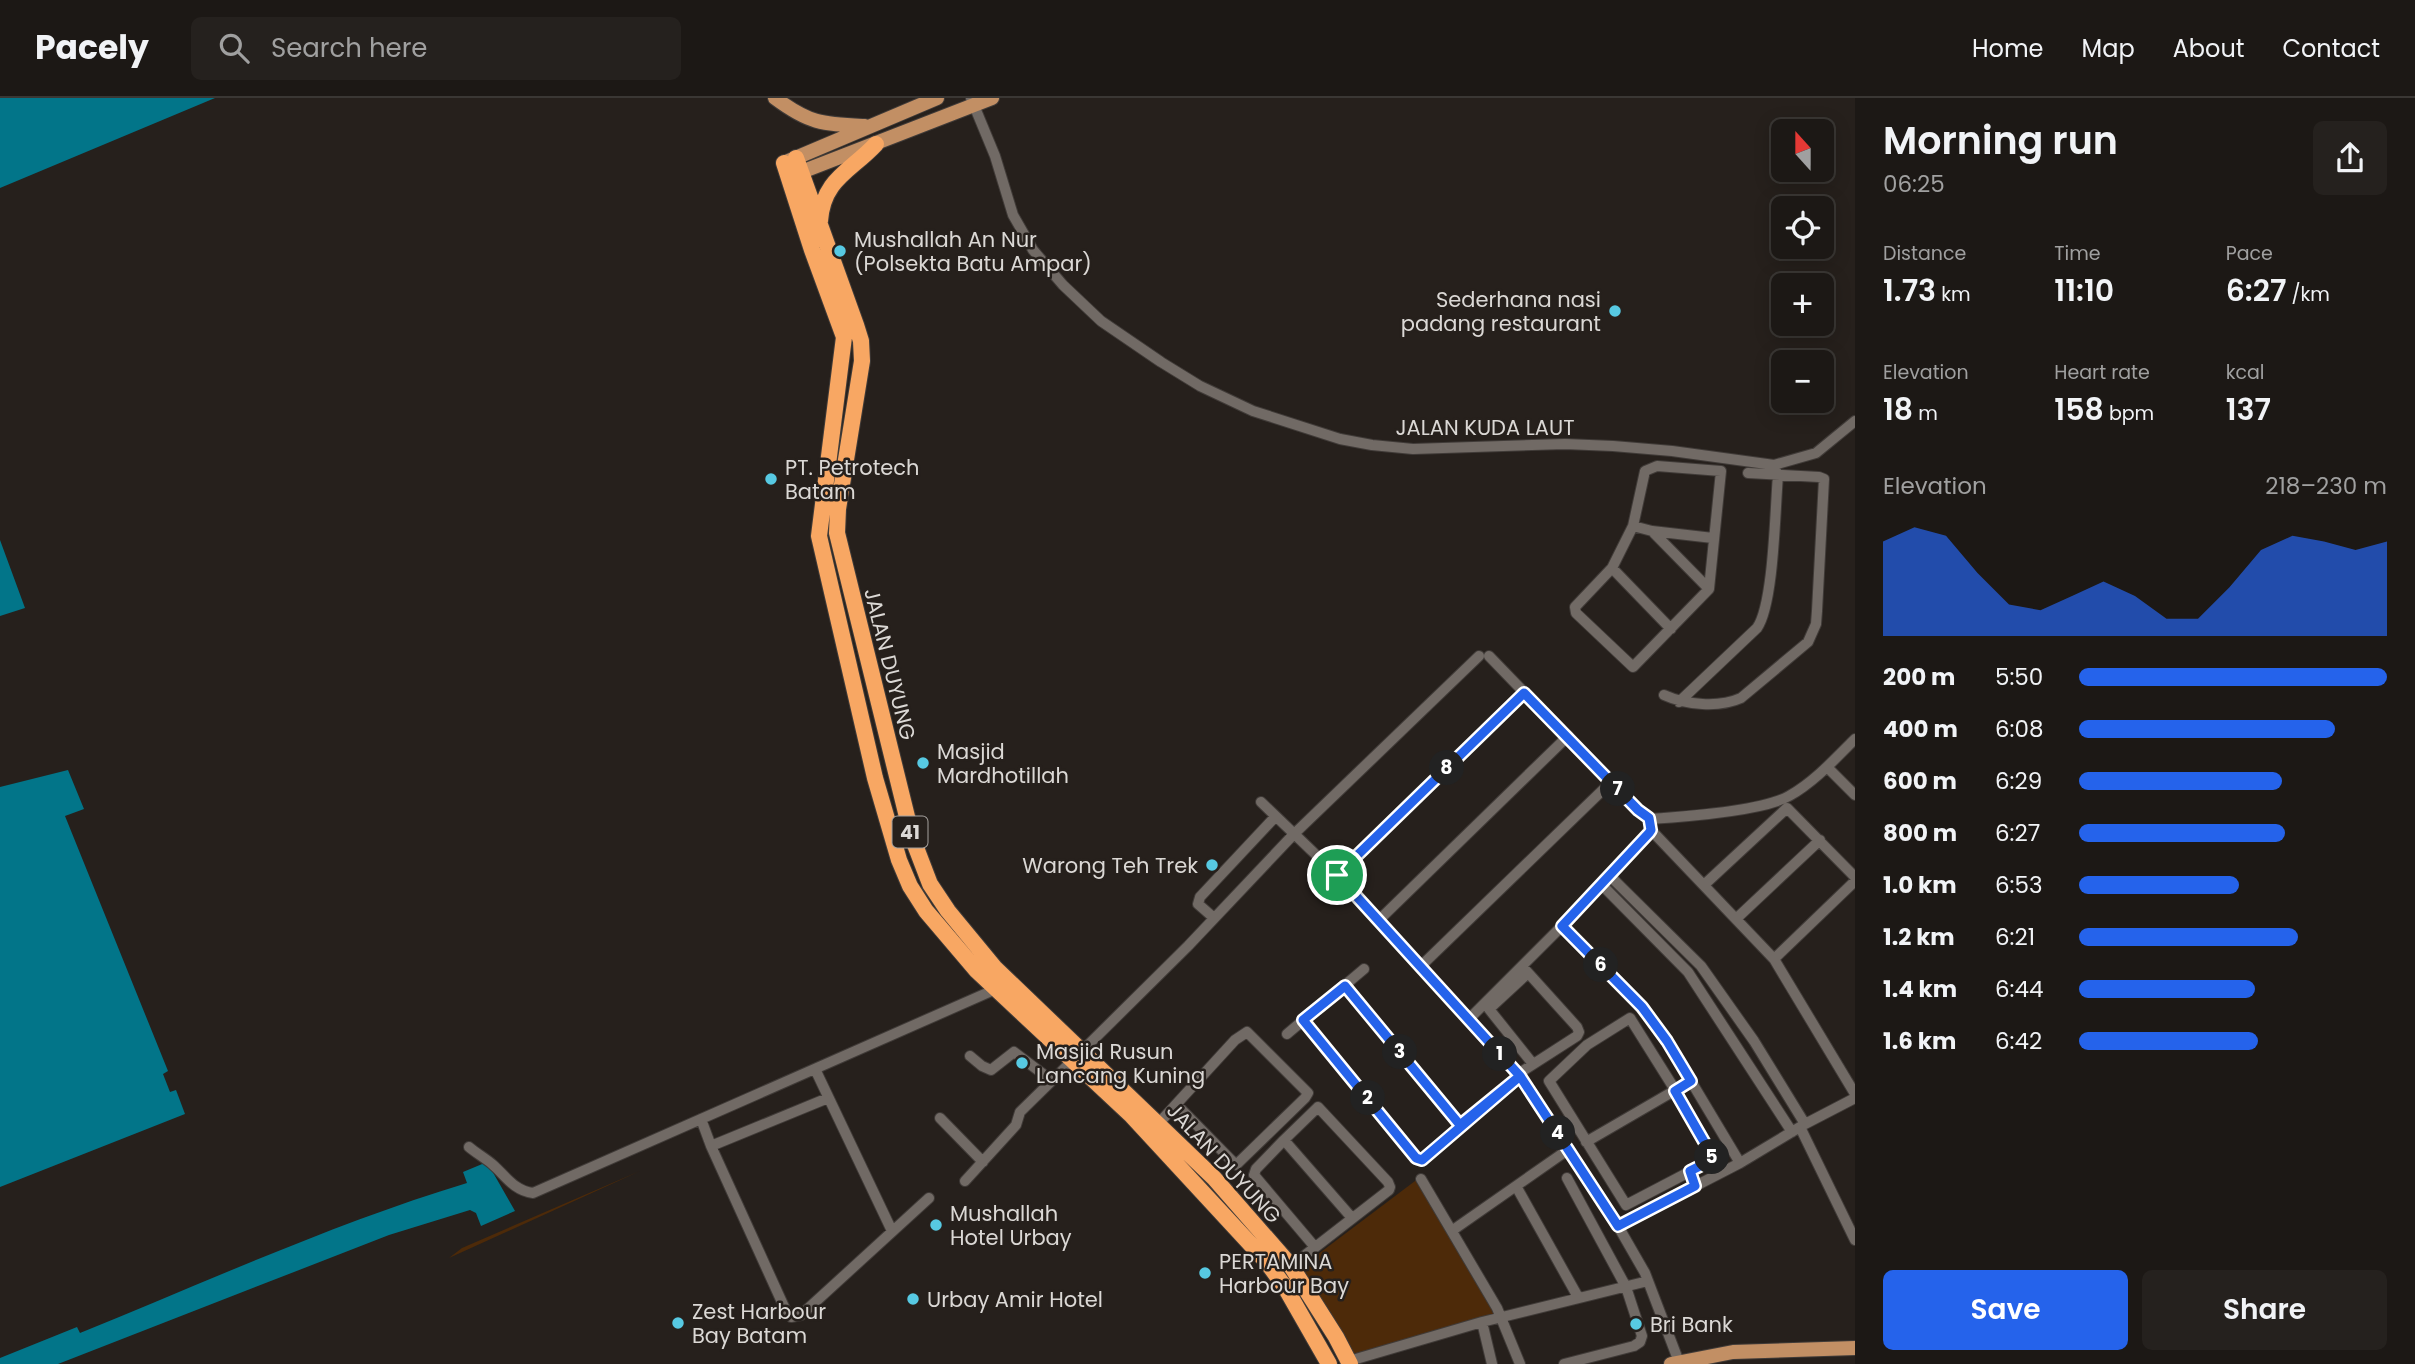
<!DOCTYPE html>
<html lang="en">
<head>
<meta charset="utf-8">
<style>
	:root { --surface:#1c1815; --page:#25211e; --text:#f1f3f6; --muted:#a0a0a0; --line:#3a3734; --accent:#2563eb }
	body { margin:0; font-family:Poppins,sans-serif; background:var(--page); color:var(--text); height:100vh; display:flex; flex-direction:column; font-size:26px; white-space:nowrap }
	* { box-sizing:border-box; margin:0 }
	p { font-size:23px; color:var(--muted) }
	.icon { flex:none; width:38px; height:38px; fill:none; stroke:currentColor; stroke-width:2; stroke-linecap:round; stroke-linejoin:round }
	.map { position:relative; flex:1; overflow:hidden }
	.panel { display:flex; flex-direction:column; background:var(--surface); width:560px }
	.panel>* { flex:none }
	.needle { width:46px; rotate:339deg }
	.controls { position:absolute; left:1771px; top:21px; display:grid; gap:14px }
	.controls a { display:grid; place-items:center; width:63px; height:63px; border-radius:10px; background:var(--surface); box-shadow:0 4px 18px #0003,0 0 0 2px var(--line); font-size:35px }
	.pin { position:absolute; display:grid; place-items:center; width:60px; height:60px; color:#fff; margin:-30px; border:4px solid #fff; border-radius:50%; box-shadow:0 2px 7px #0007 }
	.km { position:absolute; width:35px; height:35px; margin:-18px; border-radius:50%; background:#222; color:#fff; font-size:19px; line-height:35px; text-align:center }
	.round { display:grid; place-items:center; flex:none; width:74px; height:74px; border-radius:10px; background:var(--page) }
	.summary { display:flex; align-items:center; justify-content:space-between; height:119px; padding:0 28px }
	h1 { font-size:38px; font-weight:600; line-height:52px }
	.figures { display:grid; grid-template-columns:repeat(3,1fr); gap:10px; height:119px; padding:7px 28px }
	.figures div { display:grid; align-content:center }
	.figures b { font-size:30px; font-weight:600 }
	.figures small { font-size:19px; font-weight:400 }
	.figures p { font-size:19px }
	.chart { height:196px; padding:14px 28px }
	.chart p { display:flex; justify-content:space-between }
	.chart svg { width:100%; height:126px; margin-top:7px; fill:var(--accent); opacity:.7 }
	.primary-button { display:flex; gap:14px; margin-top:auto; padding:14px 28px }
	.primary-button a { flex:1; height:80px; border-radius:10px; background:var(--accent); color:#fff; font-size:28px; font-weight:600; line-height:80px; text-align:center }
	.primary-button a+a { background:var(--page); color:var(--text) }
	ul { padding:0 28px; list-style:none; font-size:23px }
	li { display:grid; grid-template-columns:112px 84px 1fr; align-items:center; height:52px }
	li i { height:18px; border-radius:9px; background:var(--accent) }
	header { display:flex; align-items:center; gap:42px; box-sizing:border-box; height:98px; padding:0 35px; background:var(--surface); border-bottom:2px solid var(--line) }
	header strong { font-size:33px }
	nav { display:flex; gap:38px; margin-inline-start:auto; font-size:24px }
	.search { width:490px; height:63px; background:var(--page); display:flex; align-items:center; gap:18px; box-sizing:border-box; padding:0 24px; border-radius:10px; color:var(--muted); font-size:26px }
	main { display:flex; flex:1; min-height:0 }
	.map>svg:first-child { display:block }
</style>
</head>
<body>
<header>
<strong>Pacely</strong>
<div class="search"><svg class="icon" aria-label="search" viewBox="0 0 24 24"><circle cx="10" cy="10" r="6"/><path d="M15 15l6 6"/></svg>Search here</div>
<nav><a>Home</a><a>Map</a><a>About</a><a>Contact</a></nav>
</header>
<main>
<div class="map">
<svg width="1855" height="1266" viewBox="0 0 1855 1266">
	<rect width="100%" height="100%" fill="#26201c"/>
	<path fill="#4d2a09" d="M640 1073 449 1160 462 1150Z
		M1419 1080 1500 1218 1349 1261 1301 1169Z"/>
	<path fill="#027589" d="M0 0H215L0 90Z
		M0 442 25 510 0 518Z
		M68 672 84 711 65 718 168 973 163 976 170 994 176 992 185 1016 0 1089V689Z
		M487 1064 515 1113 481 1128 476 1115 470 1112 389 1137 58 1266H0V1260L77 1229 80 1235C208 1183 335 1125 467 1085L463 1074Z"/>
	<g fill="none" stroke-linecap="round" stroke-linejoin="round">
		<defs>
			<path id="minor" d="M971 0 995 58 1013 117 1033 152 1063 187 1101 223 1161 264 1200 288 1253 313 1340 341 1372 347 1413 351 1565 346 1613 348 1672 353 1774 367 1816 355 1855 323
				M1657 368 1721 373 1709 491 1633 569 1576 515 1575 509 1612 470 1633 428 1645 373Z
				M1633 428 1652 433 1713 440
				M1652 433 1709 491
				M1612 470 1671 531
				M1489 558 1638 712 1649 721C1680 719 1763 713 1789 698 1814 684 1835 661 1855 641
				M1664 597C1686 607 1719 610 1741 600L1808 544 1816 526 1817 513 1824 381 1819 379 1748 375
				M1679 604 1757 530C1774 506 1775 411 1778 377L1776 373
				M1827 669 1855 697
				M1261 704 1337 777 1518 976 1618 1128 1645 1175 1679 1264
				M1651 732 1774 861 1855 996
				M1337 777 1524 595
				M1610 778 1701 868 1754 943 1805 1026
				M1705 786 1787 710 1855 779
				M1602 787 1688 874 1792 1034
				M1214 820 1198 806 1200 799 1275 719
				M1737 820 1820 742
				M1378 823 1568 638
				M1562 828 1627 893 1667 943 1740 1065
				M1774 861 1855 783
				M1421 868 1611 684
				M1528 875 1489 911 1533 966
				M1469 921 1562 828 1649 735 1650 727
				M1303 922 1414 1058 1418 1062H1422L1458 1031 1460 1026 1344 888
				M1287 936 1364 871
				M1082 953 1188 848 1293 737 1479 558
				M970 958 982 968 991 972 1014 954 1051 982
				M815 971 892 1133
				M1518 976 1577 938 1579 934 1577 929 1522 868
				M940 1020 983 1064
				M701 1021 711 1048 786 1213 791 1219 801 1217 929 1100
				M1159 1025 1235 942 1247 934 1308 995 1305 1000 1236 1067 1177 1007
				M1460 1027 1519 978
				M1800 1029 1855 1142
				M1284 1042 1256 1071 1254 1077 1314 1148
				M1586 1044 1691 983
				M711 1048 828 1000
				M469 1049C476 1055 485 1060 492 1066 505 1077 514 1093 533 1095L996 891
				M1714 1061 1626 1107 1549 983 1587 947 1630 920 1672 987 1675 993 1721 1074
				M1421 1081 1497 1210 1520 1266
				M965 1083 1016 1027 1020 1014 1073 962
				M1516 1088 1578 1199
				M1618 1128 1740 1065 1805 1026 1855 1000
				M1453 1132 1569 1051
				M1291 1168 1389 1092 1390 1089 1388 1084 1318 1009 1284 1042 1352 1120
				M1482 1224 1492 1266
				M1349 1263 1482 1224 1648 1183
				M1564 1266 1634 1248 1640 1244 1642 1238 1626 1189 1567 1080"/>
			<path id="major" d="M775 0C810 26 822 26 865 28
				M786 64 937 0
				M791 78 992 0
				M1671 1266 1733 1254 1855 1250"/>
			<path id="highway" d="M796 60 856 227 861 243 862 263 838 411 837 435 912 739 930 786 948 813 995 870 1214 1080 1291 1168 1336 1239 1350 1266
				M784 65 812 152 844 239 819 438 875 680 899 762 910 788 926 813 977 873 1132 1018 1266 1163 1285 1189 1329 1266
				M820 123C823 81 851 73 876 46"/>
		</defs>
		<use href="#minor" stroke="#403b38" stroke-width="12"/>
		<use href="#major" stroke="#403b38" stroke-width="16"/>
		<use href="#highway" stroke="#403b38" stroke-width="18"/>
		<use href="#minor" stroke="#716a65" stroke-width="10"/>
		<use href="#major" stroke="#c28f64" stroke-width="14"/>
		<use href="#highway" stroke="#f8a763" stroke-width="16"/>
	</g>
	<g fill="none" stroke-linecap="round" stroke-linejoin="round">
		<defs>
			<path id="route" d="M1337 777 1520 978 1422 1062 1416 1060 1303 922 1345 888 1460 1027 1520 978 1618 1128 1695 1088 1690 1073 1714 1061 1675 993 1691 983 1667 943 1642 909 1562 828 1649 735 1651 732 1649 720 1638 712 1524 595 1337 777"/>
		</defs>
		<use href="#route" stroke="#fff" stroke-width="14"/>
		<use href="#route" stroke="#2563eb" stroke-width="9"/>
	</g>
	<g fill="#57c9e2" stroke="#26201c" stroke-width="2.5">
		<circle cx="840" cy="153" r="7"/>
		<circle cx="1615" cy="213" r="7"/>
		<circle cx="771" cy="381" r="7"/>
		<circle cx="923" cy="665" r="7"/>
		<circle cx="1212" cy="767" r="7"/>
		<circle cx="1022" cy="965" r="7"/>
		<circle cx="936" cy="1127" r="7"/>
		<circle cx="1205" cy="1175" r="7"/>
		<circle cx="913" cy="1201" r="7"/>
		<circle cx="678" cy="1225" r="7"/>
		<circle cx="1636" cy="1226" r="7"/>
	</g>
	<g text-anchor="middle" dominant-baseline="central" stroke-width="5" stroke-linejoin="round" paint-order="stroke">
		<rect fill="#26201c" stroke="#a5a19e" stroke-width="2" x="892.5" y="718.5" width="35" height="31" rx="5"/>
		<g font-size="19" font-weight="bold" fill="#dbd8d5">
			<text x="910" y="734">41</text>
		</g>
		<g font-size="21" fill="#dbd8d5" stroke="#26201c" text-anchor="start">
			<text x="854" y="141">Mushallah An Nur<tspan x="854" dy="24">(Polsekta Batu Ampar)</tspan></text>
			<text x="1601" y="201" text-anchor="end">Sederhana nasi<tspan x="1601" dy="24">padang restaurant</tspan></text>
			<text x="785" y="369">PT. Petrotech<tspan x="785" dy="24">Batam</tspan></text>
			<text x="937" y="653">Masjid<tspan x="937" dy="24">Mardhotillah</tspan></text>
			<text x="1198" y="767" text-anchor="end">Warong Teh Trek</text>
			<text x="1036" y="953">Masjid Rusun<tspan x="1036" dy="24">Lancang Kuning</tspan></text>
			<text x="950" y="1115">Mushallah<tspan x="950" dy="24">Hotel Urbay</tspan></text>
			<text x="1219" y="1163">PERTAMINA<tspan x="1219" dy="24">Harbour Bay</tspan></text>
			<text x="927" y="1201">Urbay Amir Hotel</text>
			<text x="692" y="1213">Zest Harbour<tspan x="692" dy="24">Bay Batam</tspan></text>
			<text x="1650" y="1226">Bri Bank</text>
		</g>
		<g font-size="21" fill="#dbd8d5" stroke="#26201c">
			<text x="1485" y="329">JALAN KUDA LAUT</text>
			<text transform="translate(890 566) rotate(76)">JALAN DUYUNG</text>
			<text transform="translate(1224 1065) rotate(47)">JALAN DUYUNG</text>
		</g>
	</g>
</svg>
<div class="controls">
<a><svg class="needle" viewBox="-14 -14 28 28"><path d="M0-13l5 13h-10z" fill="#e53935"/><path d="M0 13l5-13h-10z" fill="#a0a0a0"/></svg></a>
<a><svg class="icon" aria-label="locate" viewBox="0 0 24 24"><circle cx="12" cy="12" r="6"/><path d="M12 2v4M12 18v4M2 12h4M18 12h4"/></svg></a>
<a>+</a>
<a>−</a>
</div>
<div class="pin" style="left:1337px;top:777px;background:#1e9e55"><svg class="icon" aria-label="arrive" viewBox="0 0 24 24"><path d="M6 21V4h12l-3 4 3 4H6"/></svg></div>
<b class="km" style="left:1500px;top:956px">1</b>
<b class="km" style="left:1368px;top:1000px">2</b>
<b class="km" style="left:1400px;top:954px">3</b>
<b class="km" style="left:1558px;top:1035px">4</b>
<b class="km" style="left:1712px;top:1059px">5</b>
<b class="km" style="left:1601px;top:867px">6</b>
<b class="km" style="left:1618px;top:691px">7</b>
<b class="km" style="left:1447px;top:670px">8</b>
</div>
<section class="panel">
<div class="summary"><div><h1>Morning run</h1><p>06:25</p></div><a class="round"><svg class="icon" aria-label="share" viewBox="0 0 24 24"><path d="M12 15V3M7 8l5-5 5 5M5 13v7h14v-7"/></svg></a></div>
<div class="figures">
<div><p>Distance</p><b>1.73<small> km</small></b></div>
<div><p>Time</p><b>11:10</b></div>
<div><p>Pace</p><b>6:27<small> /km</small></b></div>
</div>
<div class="figures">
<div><p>Elevation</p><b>18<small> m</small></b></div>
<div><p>Heart rate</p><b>158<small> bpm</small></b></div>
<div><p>kcal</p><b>137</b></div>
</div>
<div class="chart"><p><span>Elevation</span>218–230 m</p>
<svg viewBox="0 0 160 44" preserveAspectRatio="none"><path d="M0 44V11L10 6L20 9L30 22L40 33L50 35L60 30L70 25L80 30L90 38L100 38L110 27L120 14L130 9L140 11L150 14L160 11V44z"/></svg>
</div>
<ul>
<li><b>200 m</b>5:50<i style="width:100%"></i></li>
<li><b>400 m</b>6:08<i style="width:83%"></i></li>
<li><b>600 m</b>6:29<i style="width:66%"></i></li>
<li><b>800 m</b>6:27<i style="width:67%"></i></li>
<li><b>1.0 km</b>6:53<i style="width:52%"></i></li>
<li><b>1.2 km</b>6:21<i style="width:71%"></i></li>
<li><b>1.4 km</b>6:44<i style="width:57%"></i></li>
<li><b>1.6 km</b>6:42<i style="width:58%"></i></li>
</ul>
<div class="primary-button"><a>Save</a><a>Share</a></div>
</section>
</main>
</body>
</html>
